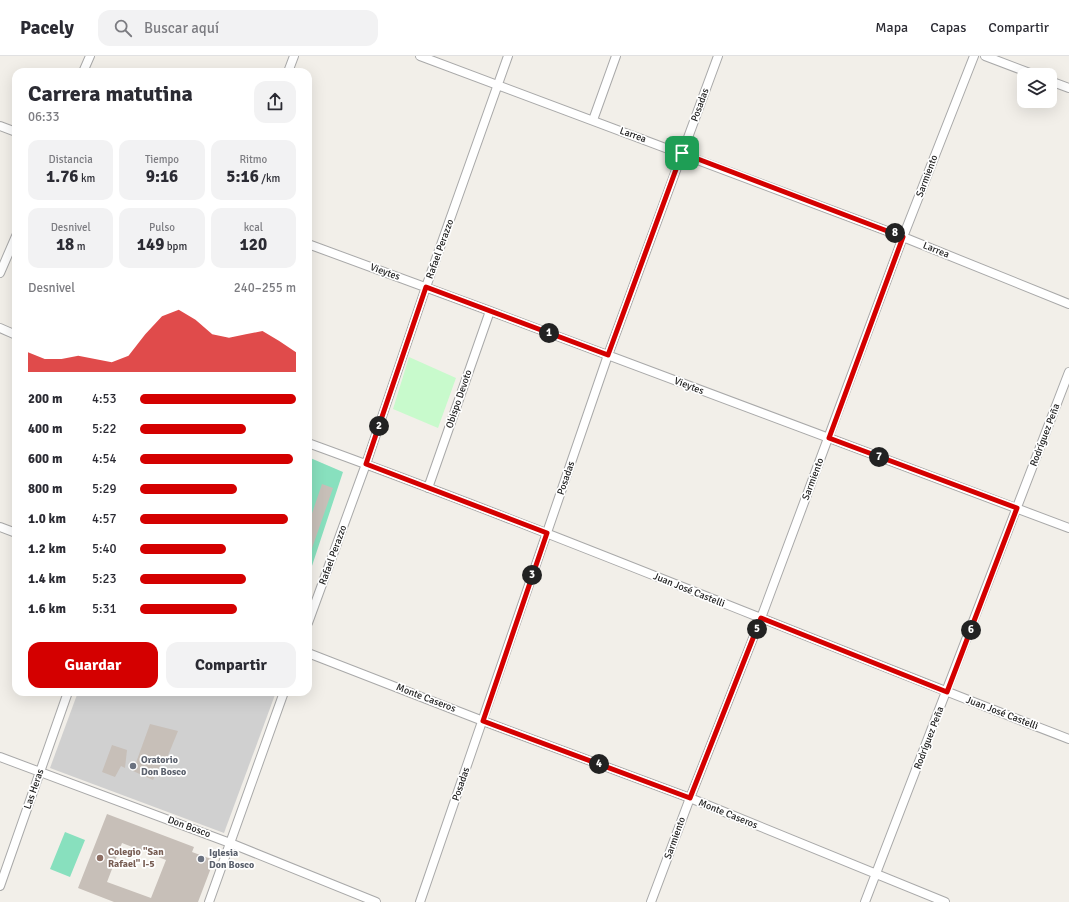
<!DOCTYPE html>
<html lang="es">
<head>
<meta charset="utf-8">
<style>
	:root { --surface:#fff; --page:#f2f2f3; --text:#2b2b33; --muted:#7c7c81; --line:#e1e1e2; --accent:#d40000 }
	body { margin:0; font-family:Signika,sans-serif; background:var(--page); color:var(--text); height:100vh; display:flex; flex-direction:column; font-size:15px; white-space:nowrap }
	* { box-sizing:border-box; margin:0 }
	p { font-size:13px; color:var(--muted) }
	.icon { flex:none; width:22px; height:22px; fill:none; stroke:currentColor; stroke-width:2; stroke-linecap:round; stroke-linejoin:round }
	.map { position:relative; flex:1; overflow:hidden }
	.details { position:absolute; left:12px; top:12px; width:300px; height:628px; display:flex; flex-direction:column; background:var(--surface); border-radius:12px; box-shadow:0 4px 16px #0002 }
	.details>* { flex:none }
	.buttons { position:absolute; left:1017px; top:12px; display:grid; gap:8px }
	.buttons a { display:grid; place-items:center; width:40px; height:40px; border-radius:8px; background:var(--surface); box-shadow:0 4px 16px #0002; font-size:20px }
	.pin { position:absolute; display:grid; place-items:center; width:34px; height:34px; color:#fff; margin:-17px; border-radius:8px; box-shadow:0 2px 6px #0006 }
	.km { position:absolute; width:20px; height:20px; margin:-10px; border-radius:50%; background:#222; color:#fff; font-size:11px; line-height:20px; text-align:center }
	.round { display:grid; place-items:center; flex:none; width:42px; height:42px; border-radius:12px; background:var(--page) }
	.headline { display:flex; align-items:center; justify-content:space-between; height:68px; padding:0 16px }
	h1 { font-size:22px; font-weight:700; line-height:30px }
	.metrics { display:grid; grid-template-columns:repeat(3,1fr); gap:6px; height:68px; padding:4px 16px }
	.metrics div { display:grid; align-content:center; border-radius:10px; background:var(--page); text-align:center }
	.metrics b { font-size:17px; font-weight:700 }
	.metrics small { font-size:11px; font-weight:400 }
	.metrics p { font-size:11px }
	.chart { height:112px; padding:8px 16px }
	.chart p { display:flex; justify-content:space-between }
	.chart svg { width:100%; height:72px; margin-top:4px; fill:var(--accent); opacity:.7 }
	.button { display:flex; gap:8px; margin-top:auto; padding:8px 16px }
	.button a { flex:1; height:46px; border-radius:12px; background:var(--accent); color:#fff; font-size:16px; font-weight:700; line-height:46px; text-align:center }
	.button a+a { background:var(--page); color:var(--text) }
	ul { padding:0 16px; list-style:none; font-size:13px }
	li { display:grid; grid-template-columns:64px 48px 1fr; align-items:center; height:30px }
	li i { height:10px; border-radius:5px; background:var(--accent) }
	header { display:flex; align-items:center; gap:24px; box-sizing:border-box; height:56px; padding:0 20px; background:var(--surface); border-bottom:1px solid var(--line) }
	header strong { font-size:19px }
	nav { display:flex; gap:22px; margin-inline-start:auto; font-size:14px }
	.search { width:280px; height:36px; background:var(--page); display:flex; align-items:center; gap:10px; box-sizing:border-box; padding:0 14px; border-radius:12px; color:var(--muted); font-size:15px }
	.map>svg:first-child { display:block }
</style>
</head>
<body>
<header>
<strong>Pacely</strong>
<div class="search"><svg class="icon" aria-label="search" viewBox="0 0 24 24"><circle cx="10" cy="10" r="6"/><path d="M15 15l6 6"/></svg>Buscar aquí</div>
<nav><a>Mapa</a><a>Capas</a><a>Compartir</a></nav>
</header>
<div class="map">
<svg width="1069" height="846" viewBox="0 0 1069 846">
	<rect width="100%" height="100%" fill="#f2efe9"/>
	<path fill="#d0d0d0" d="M78 636H276L224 777 50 712Z"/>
	<path fill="#c8facc" d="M409 301 456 322 438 372 393 353Z"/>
	<path fill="#88e0be" d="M308 401 343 416 308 522Z
		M65 776 85 784 70 821 50 813Z"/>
	<path fill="#c7bfb8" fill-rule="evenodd" d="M322 428 333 432 309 501 308 500V469Z
		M150 668 178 675 167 702H164L153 724 133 715Z
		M112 689 127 694 125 712 121 710 115 721 102 716Z
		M107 758 194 791 192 796 214 804 198 846H114L78 832ZM122 787 166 804 151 842 107 826Z"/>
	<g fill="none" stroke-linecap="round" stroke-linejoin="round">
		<defs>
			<path id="minor" d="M420 0 903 181 1069 248
				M985 0 1035 19
				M83 16 90 0
				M288 16 294 0
				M1050 25 1069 32
				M593 64 616 0
				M0 70 16 76
				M308 188 490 255 1069 472
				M0 217 16 180
				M0 272 16 279
				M308 387C564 480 815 586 1069 683
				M428 432 490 255
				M0 471 16 477
				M308 567 366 408 426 231 508 0
				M308 597 483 665 690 742 945 846
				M0 701 230 787 376 846
				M0 830 68 636
				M209 846 284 636
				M420 846 608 299 718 0
				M651 846 690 742 761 562 903 181 974 0
				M865 846 1069 316"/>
		</defs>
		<use href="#minor" stroke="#a9a9a9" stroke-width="10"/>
		<use href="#minor" stroke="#fff" stroke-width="8"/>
	</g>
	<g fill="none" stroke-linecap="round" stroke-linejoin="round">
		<defs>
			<path id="route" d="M682 97 903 181 829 382 1017 452 947 636 761 562 690 742 483 665 547 477 366 408 426 231 608 299Z"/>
		</defs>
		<use href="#route" stroke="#fff" stroke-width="8"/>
		<use href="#route" stroke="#d40000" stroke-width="5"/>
	</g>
	<g fill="#6b7280" stroke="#fff" stroke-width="1.5">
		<circle cx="133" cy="710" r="4"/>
		<circle cx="201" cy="803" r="4"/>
	</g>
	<circle fill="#8d6e63" stroke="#fff" stroke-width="1.5" cx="100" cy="802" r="4"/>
	<g text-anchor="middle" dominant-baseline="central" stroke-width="3.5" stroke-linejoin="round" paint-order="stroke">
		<g font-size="10" fill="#222" stroke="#fff">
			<text transform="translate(700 49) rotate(-70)">Posadas</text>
			<text transform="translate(633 79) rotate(20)">Larrea</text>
			<text transform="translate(927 120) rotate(-69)">Sarmiento</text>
			<text transform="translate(440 193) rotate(-70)">Rafael Perazzo</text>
			<text transform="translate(936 194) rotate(22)">Larrea</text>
			<text transform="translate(385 216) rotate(20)">Vieytes</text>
			<text transform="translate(689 330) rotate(21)">Vieytes</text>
			<text transform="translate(459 343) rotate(-71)">Obispo Devoto</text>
			<text transform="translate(1045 379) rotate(-69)">Rodríguez Peña</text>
			<text transform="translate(566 422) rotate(-71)">Posadas</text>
			<text transform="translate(813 423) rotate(-69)">Sarmiento</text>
			<text transform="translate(333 499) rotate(-70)">Rafael Perazzo</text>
			<text transform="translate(689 534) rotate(22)">Juan José Castelli</text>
			<text transform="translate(426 642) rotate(21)">Monte Caseros</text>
			<text transform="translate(1002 657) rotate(21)">Juan José Castelli</text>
			<text transform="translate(929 682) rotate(-69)">Rodríguez Peña</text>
			<text transform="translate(461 728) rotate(-71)">Posadas</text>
			<text transform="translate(34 733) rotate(-71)">Las Heras</text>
			<text transform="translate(728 758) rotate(22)">Monte Caseros</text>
			<text transform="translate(189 771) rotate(20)">Don Bosco</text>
			<text transform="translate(675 782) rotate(-70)">Sarmiento</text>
		</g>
		<g font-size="10" font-weight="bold" fill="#5b616d" stroke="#fff" text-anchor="start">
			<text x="141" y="704">Oratorio<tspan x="141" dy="12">Don Bosco</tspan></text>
			<text x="209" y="797">Iglesia<tspan x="209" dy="12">Don Bosco</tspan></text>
		</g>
		<g font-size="10" font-weight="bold" fill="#785e54" stroke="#fff" text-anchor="start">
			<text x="108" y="796">Colegio "San<tspan x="108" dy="12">Rafael" I-5</tspan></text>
		</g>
	</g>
</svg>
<div class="buttons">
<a><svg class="icon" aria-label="layers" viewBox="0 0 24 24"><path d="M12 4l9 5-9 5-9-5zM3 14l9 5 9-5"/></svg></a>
</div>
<div class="pin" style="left:682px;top:97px;background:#1e9e55"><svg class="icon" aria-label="arrive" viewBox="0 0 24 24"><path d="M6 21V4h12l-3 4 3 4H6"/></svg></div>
<b class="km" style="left:549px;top:277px">1</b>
<b class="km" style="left:379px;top:370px">2</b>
<b class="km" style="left:532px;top:519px">3</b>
<b class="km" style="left:599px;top:708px">4</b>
<b class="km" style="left:757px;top:573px">5</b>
<b class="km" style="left:971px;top:574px">6</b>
<b class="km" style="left:879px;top:401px">7</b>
<b class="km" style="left:895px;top:177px">8</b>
<section class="details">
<div class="headline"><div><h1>Carrera matutina</h1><p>06:33</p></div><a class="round"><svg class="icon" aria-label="share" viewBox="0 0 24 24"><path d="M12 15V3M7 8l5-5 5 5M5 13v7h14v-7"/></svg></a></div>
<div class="metrics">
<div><p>Distancia</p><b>1.76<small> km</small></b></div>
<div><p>Tiempo</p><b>9:16</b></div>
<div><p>Ritmo</p><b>5:16<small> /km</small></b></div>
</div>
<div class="metrics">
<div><p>Desnivel</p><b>18<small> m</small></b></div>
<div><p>Pulso</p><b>149<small> bpm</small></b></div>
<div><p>kcal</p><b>120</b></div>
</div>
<div class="chart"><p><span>Desnivel</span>240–255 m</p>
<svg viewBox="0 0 160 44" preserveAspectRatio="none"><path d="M0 44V32L10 36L20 36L30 34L40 36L50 38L60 34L70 21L80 10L90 6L100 12L110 21L120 23L130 21L140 19L150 25L160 32V44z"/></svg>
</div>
<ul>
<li><b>200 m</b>4:53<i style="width:100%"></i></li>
<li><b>400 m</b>5:22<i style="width:68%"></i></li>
<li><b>600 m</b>4:54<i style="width:98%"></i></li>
<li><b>800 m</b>5:29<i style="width:62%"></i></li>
<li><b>1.0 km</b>4:57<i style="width:95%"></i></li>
<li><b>1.2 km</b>5:40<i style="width:55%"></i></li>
<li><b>1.4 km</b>5:23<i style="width:68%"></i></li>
<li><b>1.6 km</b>5:31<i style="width:62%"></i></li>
</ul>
<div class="button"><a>Guardar</a><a>Compartir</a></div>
</section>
</div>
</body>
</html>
